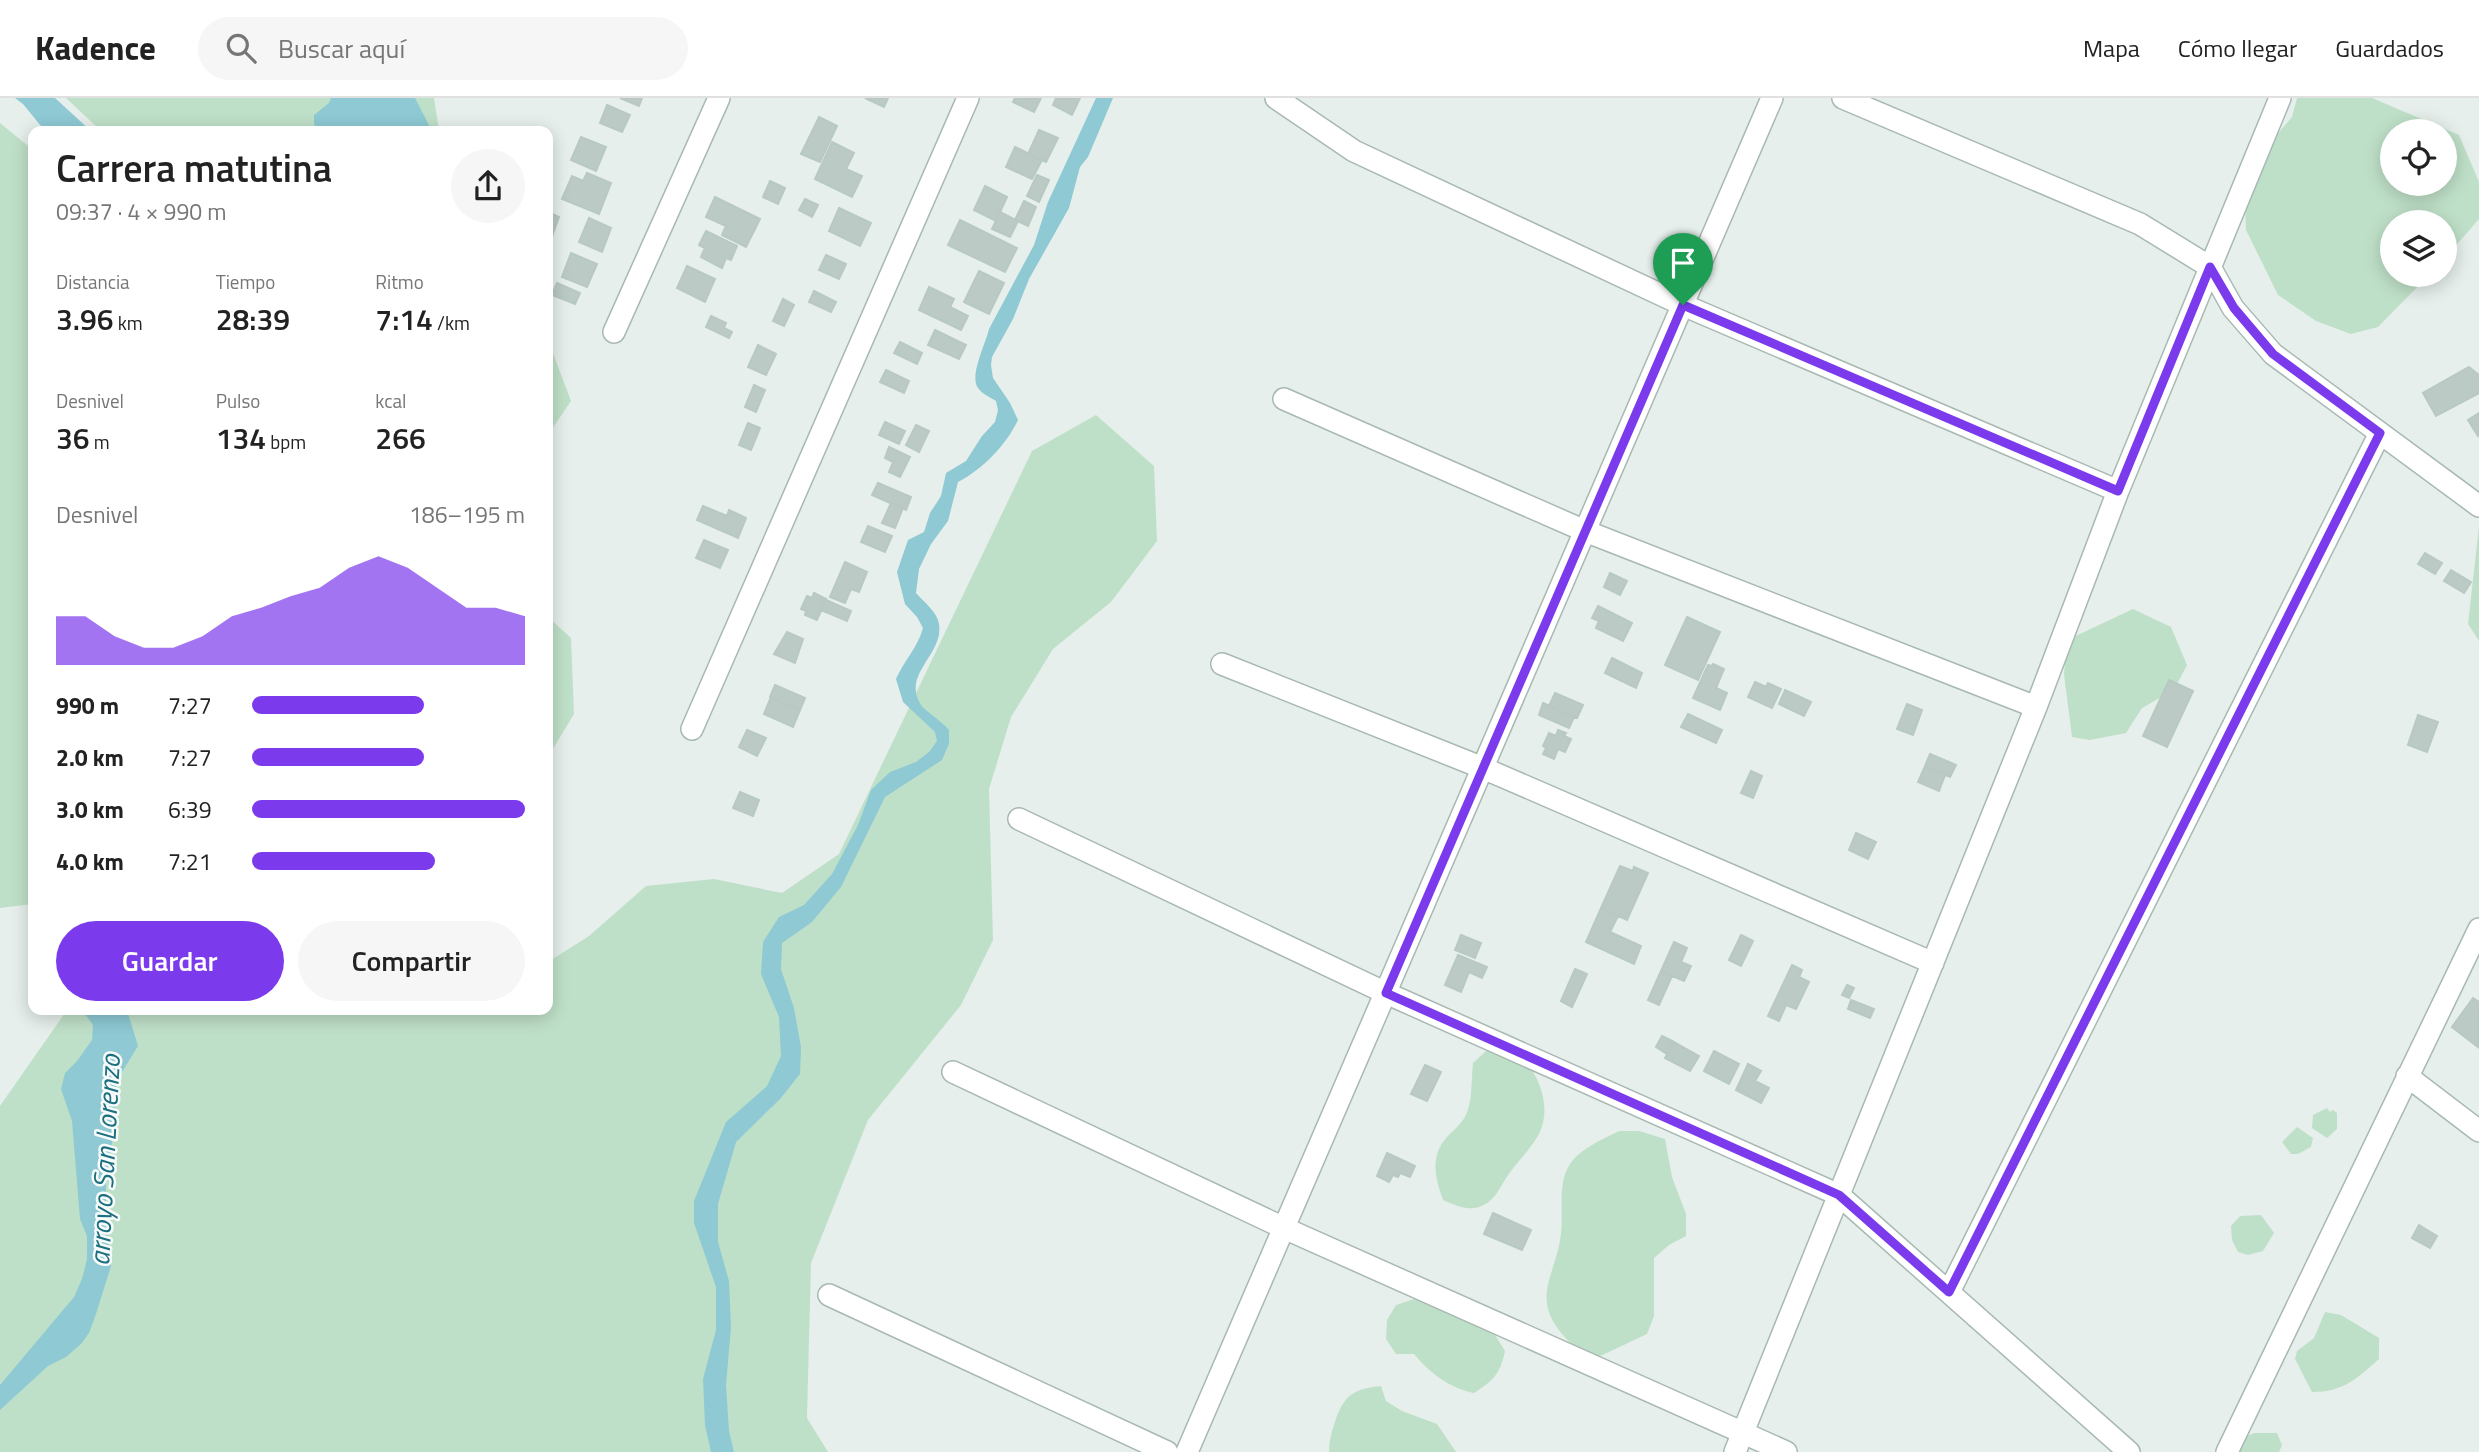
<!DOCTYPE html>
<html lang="es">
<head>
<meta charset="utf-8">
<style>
	:root { --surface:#fff; --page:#f6f6f6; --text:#222; --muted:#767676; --line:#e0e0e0; --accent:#7c3aed }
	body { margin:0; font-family:"Titillium Web",sans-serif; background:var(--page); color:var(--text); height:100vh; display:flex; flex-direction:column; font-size:26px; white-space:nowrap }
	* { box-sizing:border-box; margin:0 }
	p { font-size:23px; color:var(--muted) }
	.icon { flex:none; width:38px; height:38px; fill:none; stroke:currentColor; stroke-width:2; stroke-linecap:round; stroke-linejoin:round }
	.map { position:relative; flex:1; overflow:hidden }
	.drawer { position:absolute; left:28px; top:28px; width:525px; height:889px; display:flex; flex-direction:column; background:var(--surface); border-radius:14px; box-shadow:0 4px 18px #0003 }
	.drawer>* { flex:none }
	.controls { position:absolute; left:2380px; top:21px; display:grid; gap:14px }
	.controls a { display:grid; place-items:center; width:77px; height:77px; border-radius:50%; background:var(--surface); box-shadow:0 4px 18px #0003; font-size:35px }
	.pin { position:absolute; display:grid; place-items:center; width:60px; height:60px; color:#fff; margin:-72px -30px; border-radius:50% 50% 50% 0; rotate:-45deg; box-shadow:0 0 7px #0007 }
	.pin .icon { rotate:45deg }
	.round { display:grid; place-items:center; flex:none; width:74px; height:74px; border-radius:37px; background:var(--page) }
	.overview { display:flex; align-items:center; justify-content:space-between; height:119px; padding:0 28px }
	h1 { font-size:38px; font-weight:600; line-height:52px }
	.figures { display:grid; grid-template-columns:repeat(3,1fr); gap:10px; height:119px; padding:7px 28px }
	.figures div { display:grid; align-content:center }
	.figures b { font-size:30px; font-weight:600 }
	.figures small { font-size:19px; font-weight:400 }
	.figures p { font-size:19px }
	.chart { height:196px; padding:14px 28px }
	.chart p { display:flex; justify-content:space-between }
	.chart svg { width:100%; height:126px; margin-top:7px; fill:var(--accent); opacity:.7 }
	.button { display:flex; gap:14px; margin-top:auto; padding:14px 28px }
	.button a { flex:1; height:80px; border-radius:42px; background:var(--accent); color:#fff; font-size:28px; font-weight:600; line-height:80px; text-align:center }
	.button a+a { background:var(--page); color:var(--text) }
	ul { padding:0 28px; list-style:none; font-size:23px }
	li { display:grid; grid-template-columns:112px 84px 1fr; align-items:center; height:52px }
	li i { height:18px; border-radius:9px; background:var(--accent) }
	header { display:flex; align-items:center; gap:42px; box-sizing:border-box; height:98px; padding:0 35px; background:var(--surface); border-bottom:2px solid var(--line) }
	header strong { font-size:33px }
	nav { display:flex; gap:38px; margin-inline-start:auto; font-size:24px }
	.search { width:490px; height:63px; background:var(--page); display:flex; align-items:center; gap:18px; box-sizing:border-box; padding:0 24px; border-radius:38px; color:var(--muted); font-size:26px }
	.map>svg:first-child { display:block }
</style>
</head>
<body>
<header>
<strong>Kadence</strong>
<div class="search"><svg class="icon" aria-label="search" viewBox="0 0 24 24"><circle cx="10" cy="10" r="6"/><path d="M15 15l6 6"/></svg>Buscar aquí</div>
<nav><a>Mapa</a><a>Cómo llegar</a><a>Guardados</a></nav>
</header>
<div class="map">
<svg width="2479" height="1354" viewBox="0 0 2479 1354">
	<rect width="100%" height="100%" fill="#e6efeb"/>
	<path fill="#bfe0c8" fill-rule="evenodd" d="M66 0H434L439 33H101Z
		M2297 0H2372L2459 37 2479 84V121L2445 160V124H2392V177H2429L2378 229 2351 236 2316 223 2278 197 2246 132 2244 82 2269 46 2292 19ZM2392 33H2445V86H2392Z
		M0 25 33 52V806L0 810Z
		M548 242 571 303 548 337Z
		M1096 317 1154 368 1157 443 1111 504 1053 551 1011 619 989 691 993 842 961 907 868 1022 811 1165 807 1320 828 1354H0V1008L67 912H548V864L589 838 646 788 714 781 782 795 839 756 1032 353Z
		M2479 428V543L2468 526Z
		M2133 511 2171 529 2187 567 2174 592 2142 610 2126 635 2090 642 2072 639 2064 576 2067 542Z
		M548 519 571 540 574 616 548 659Z
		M1503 947C1510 953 1518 958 1525 964 1542 981 1550 1012 1540 1034 1533 1048 1520 1061 1511 1073 1500 1087 1497 1103 1479 1109 1466 1113 1455 1107 1443 1102 1435 1080 1430 1059 1446 1040 1452 1034 1460 1027 1465 1019 1473 1004 1471 982 1473 965L1486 953Z
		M2327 1010 2330 1014 2333 1012 2337 1015V1031L2327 1040 2312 1030 2313 1017Z
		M2297 1029 2313 1040 2311 1049 2298 1056H2291L2282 1044Z
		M1619 1033H1639L1665 1041 1672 1079 1686 1116V1138L1669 1147 1654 1160V1218L1647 1236 1596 1260C1580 1255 1573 1249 1562 1236 1530 1198 1557 1176 1561 1135 1564 1111 1556 1082 1573 1062 1584 1049 1605 1040 1619 1033Z
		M2261 1117 2274 1135 2263 1153 2248 1157 2238 1154 2232 1142 2231 1128 2240 1118Z
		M1414 1201 1432 1208 1468 1210 1484 1219 1505 1253C1500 1276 1494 1282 1474 1295 1449 1290 1430 1275 1414 1256H1396L1386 1241 1387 1222 1396 1207Z
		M2325 1214 2341 1217 2379 1240V1261C2356 1281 2344 1294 2312 1294L2295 1261 2297 1253 2314 1240Z
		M1381 1288 1386 1303 1402 1313 1437 1326 1456 1354H1329C1329 1345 1331 1335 1334 1327 1343 1298 1352 1291 1381 1288Z
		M2254 1335H2277L2282 1347 2279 1354H2222L2225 1348Z"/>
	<path fill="#8ec9d4" d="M15 0H55L91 33H45L23 6Z
		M331 0H415L432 33H318L314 26V17L329 5Z
		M1096 0H1113L1088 59 1080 69 1069 110 1029 181 1013 221 992 259 991 267 993 280 1010 305 1018 322C1006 347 983 371 958 384L948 423 931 446 919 471 916 495C924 504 937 514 939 526 944 557 901 576 921 607 924 612 943 624 949 632V646L942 662 885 699 841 789 812 824 782 845 781 871 794 910 801 949 800 976 780 1001 736 1044 718 1106V1144L729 1183 731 1229 726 1287 729 1333 734 1354H711L705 1327 703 1281 716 1232V1189L694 1125V1103L726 1024 767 988 781 958 779 919 761 876 763 844 779 819 804 807 832 776 858 727 871 692 890 674 916 664 929 654 937 643 935 634 903 604 896 581C905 561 917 551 923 530L917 519 905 506 897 474 908 442 924 434 930 415 941 398 946 375 966 363 982 338 995 324 998 312 996 303C990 299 982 296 978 290 969 278 986 245 989 231L1034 147 1048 104Z
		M82 912H127L138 948 117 982 114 1031 106 1085V1112L111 1168 96 1216 89 1235 81 1246 66 1259 48 1268 0 1312V1287L74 1199 82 1181 87 1161V1138L80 1121 72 1023 61 991 65 975 77 963 92 942 93 927Z"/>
	<path fill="#bbcac4" stroke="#b8c9c2" stroke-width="2" d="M620 0H642L639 8Z
		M865 0H888L884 9Z
		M1015 0H1041L1034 14 1013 4Z
		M1056 0H1080L1072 17 1053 7Z
		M607 7 630 17 622 34 600 25Z
		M819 19 837 28 820 64 801 56Z
		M1039 32 1058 40 1046 64 1028 56Z
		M581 39 606 49 596 73 571 62Z
		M832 44 854 55 846 71 862 78 852 99 815 81Z
		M1015 49 1042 62 1032 81 1006 69Z
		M587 75 611 85 599 116 562 101 572 78 583 83Z
		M1037 77 1049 82 1039 104 1027 98Z
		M770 83 785 90 778 106 763 99Z
		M985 88 1007 99 996 123 974 112Z
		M715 99 760 121 746 149 722 137 726 128 706 119Z
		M805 101 818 107 812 119 799 112Z
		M1024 103 1036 109 1028 128 1015 122Z
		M839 110 871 125 860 148 829 133Z
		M548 114 559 119 551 141 548 140Z
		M1000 114 1018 123 1010 139 992 131Z
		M589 120 611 130 602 154 579 144Z
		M960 122 1017 150 1005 174 948 147Z
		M706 133 737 148 731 162 726 160 722 170 701 159 705 150 699 147Z
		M571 155 597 166 587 189 562 179Z
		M826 157 846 166 839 181 819 172Z
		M687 168 715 181 705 204 677 190Z
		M979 173 1004 185 989 216 964 204Z
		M557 185 580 195 575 206 552 197Z
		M929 189 954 201 950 209 968 218 961 232 919 212Z
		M814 193 836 204 831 214 809 204Z
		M783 201 794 207 784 228 773 223Z
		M711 218 726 225 724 230 732 234 729 240 706 229Z
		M935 232 966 247 959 261 928 247Z
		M900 244 922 255 917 266 894 255Z
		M758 247 776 256 766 277 748 269Z
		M2469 269 2479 277V295L2436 318 2423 295Z
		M886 272 909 283 904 295 880 284Z
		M754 287 765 292 756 314 745 309Z
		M2479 315V337L2478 338 2468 322Z
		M885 324 905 333 899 346 879 337Z
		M748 325 760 330 751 352 739 347Z
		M916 327 929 333 919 354 906 347Z
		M889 349 910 359 900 379 889 374 893 364 885 360Z
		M878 385 911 399 906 412 872 397Z
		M891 405 903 410 895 430 882 425Z
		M703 408 727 418 729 412 746 420 738 440 697 422Z
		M868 428 892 438 885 454 861 444Z
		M704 442 728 452 720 470 696 460Z
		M2425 455 2442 465 2435 476 2418 466Z
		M845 464 867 474 859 494 851 491 845 505 830 499Z
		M2451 472 2471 484 2464 495 2444 483Z
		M1610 475 1627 483 1620 497 1604 489Z
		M814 495 826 501 817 522 805 517 806 513 801 511 807 498 812 500Z
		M826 502 851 513 847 523 821 512Z
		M1598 508 1632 525 1623 543 1596 530 1599 523 1592 520Z
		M1687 519 1720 534 1698 582 1665 567Z
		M787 534 803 541 795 565 774 556Z
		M1612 560 1642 575 1636 590 1605 575Z
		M1713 566 1724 571 1716 590 1727 595 1720 612 1693 600 1708 567 1712 568Z
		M2169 582 2193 593 2167 649 2143 638Z
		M1755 584 1766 589 1768 585 1781 591 1772 610 1748 599Z
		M775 587 805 600 800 612 770 599Z
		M1785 592 1811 604 1804 618 1779 606Z
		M1555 595 1583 607 1577 620 1549 608Z
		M771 599 800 612 793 629 764 616Z
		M1543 605 1574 619 1569 630 1539 617Z
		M1907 606 1922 612 1913 637 1897 631Z
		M1688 616 1722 632 1716 645 1681 629Z
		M2418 617 2438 624 2427 654 2408 647Z
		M747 632 766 640 757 658 739 649Z
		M1558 632 1566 635 1564 638 1571 641 1565 654 1558 651 1554 661 1543 656 1546 650 1543 648 1549 635 1556 638Z
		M1930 656 1956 667 1950 679 1925 668Z
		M1925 668 1945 677 1939 693 1918 684Z
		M1751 673 1762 678 1753 700 1741 695Z
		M740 694 759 702 753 718 733 710Z
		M1856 735 1876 744 1868 761 1849 752Z
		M1620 768 1633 773 1634 769 1648 775 1627 822 1601 810Z
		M1601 810 1618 818 1610 834 1641 848 1634 866 1586 844Z
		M1461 837 1481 845 1475 860 1455 852Z
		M1741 837 1753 843 1741 868 1729 862Z
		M1674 844 1687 850 1681 864 1691 868 1684 883 1661 873Z
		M1458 857 1487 869 1482 880 1469 874 1461 894 1445 887Z
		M1792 867 1802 872 1799 879 1809 884 1796 911 1786 907 1779 923 1768 918Z
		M1575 871 1587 876 1572 909 1561 903Z
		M1661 873 1672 878 1659 907 1648 902Z
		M1847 887 1854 890 1849 900 1842 897Z
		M2473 900 2479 904 2478 949 2452 929Z
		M1851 902 1874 911 1870 920 1848 911Z
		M1662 938 1674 944 1667 956 1656 949Z
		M1674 944 1699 958 1690 973 1665 960Z
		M1714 953 1739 966 1729 986 1704 973Z
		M1748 966 1761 973 1755 983 1769 990 1761 1005 1736 992Z
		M1425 967 1441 974 1427 1003 1411 996Z
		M1387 1055 1415 1068 1410 1079 1400 1075 1398 1079 1393 1077 1389 1084 1377 1078Z
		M1493 1115 1531 1132 1522 1152 1484 1136Z
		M2419 1127 2437 1138 2430 1150 2412 1140Z"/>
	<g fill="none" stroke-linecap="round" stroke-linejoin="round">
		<defs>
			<path id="minor" d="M1276 0 1354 53 1683 207 2118 393
				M1843 0 2140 126 2210 169 2233 210 2273 256 2479 408
				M614 234 719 0
				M1284 301 1585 433 2036 609
				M1222 566 1483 670 1933 865
				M692 631 968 0
				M1019 721 1386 895 1839 1097 2129 1354
				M953 974 1284 1130 1786 1354
				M2407 978 2479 1033
				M1949 1194 2380 335
				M829 1197 1167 1354
				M1187 1354 1772 0
				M1735 1354 2036 609 2118 393 2280 0
				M2227 1354 2479 831"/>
		</defs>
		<use href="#minor" stroke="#a8b8b2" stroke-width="24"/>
		<use href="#minor" stroke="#fff" stroke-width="21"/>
	</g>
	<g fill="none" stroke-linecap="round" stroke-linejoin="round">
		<defs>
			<path id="route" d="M2210 169 2234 210 2273 256 2380 335 1949 1194 1839 1097 1386 895 1683 207 2118 393Z"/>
		</defs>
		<use href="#route" stroke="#fff" stroke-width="14"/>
		<use href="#route" stroke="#7c3aed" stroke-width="9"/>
	</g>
	<g text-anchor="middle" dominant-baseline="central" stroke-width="5" stroke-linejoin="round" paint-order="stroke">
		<g font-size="28" font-style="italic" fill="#1c6f80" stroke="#f7fbf9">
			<text transform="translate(104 1062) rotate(-87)">arroyo San Lorenzo</text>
		</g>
	</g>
</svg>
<div class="controls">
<a><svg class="icon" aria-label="locate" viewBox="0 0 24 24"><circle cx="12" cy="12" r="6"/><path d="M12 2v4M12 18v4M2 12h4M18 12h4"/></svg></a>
<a><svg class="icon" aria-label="layers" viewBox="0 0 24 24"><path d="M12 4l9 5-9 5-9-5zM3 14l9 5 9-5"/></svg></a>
</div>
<div class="pin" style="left:1683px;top:207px;background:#1e9e55"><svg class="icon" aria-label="arrive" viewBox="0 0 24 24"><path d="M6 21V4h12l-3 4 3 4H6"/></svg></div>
<section class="drawer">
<div class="overview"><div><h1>Carrera matutina</h1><p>09:37 · 4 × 990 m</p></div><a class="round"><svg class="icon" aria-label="share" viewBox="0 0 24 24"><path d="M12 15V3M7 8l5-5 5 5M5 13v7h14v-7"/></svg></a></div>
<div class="figures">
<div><p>Distancia</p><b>3.96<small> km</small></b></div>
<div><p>Tiempo</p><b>28:39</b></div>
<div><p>Ritmo</p><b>7:14<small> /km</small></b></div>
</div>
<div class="figures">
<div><p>Desnivel</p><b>36<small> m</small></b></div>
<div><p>Pulso</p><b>134<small> bpm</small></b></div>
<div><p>kcal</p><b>266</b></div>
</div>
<div class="chart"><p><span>Desnivel</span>186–195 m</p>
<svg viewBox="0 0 160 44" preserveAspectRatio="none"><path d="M0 44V27L10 27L20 34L30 38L40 38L50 34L60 27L70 24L80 20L90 17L100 10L110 6L120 10L130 17L140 24L150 24L160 27V44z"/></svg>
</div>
<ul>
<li><b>990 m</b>7:27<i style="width:63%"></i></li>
<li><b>2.0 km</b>7:27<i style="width:63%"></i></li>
<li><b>3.0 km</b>6:39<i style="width:100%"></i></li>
<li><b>4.0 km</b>7:21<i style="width:67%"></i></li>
</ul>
<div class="button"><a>Guardar</a><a>Compartir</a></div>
</section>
</div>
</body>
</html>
